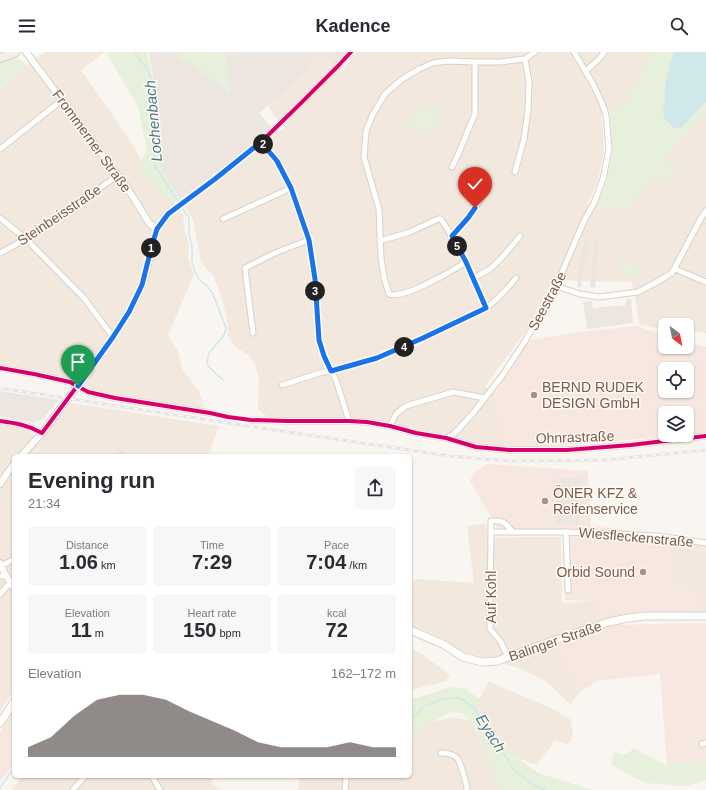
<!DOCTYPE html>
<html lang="en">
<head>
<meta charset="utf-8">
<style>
	:root { --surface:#fff; --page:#f7f7f7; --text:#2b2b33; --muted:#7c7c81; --accent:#625958 }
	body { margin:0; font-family:Helvetica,sans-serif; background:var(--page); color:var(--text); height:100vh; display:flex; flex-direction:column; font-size:15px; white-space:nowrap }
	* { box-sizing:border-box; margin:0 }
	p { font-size:13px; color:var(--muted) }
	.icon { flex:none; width:22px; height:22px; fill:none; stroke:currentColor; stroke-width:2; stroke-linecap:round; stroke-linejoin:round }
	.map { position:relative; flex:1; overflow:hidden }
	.drawer { position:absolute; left:12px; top:402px; width:400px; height:324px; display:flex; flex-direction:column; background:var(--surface); border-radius:6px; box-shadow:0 1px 3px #0004 }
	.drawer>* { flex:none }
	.needle { width:26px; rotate:148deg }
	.tools { position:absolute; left:658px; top:266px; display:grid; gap:8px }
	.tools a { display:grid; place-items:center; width:36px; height:36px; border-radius:6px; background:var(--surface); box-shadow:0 1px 3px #0004; font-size:20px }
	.pin { position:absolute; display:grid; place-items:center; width:34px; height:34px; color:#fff; margin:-41px -17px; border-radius:50% 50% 50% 0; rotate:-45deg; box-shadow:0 0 4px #0007 }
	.pin .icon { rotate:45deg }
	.km { position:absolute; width:20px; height:20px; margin:-10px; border-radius:50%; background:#222; color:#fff; font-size:11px; line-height:20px; text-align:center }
	.round { display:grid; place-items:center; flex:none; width:42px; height:42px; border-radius:6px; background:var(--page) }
	.overview { display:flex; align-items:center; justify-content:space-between; height:68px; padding:0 16px }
	h1 { font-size:22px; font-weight:800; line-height:30px }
	.metrics { display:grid; grid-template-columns:repeat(3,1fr); gap:6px; height:68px; padding:4px 16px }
	.metrics div { display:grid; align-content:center; border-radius:6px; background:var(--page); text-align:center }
	.metrics b { font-size:20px; font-weight:800 }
	.metrics small { font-size:11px; font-weight:400 }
	.metrics p { font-size:11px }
	.chart { height:112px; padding:8px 16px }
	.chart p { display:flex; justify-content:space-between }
	.chart svg { width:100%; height:72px; margin-top:4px; fill:var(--accent); opacity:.7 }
	header { display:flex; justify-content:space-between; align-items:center; height:52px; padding:0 16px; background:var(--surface); font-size:18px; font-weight:800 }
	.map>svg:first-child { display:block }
</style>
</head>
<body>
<header><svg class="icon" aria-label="menu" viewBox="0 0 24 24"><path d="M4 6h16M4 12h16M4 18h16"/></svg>Kadence<svg class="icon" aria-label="search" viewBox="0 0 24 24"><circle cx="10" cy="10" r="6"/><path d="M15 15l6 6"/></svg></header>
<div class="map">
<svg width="706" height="738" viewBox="0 0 706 738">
	<rect width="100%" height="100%" fill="#f9f5f0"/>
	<path fill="#f2e8de" d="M45 0H105L81 18 129 87 147 117 172 146 183 163 185 179 189 192 188 206 194 222 168 283 178 300 182 317 199 339 205 359 127 345 89 337 75 329 40 320 0 315V37L27 13Z
		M319 0 341 20 357 0H651L643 19 627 51 601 65 603 79 604 100 597 131 587 152 628 159 653 123 665 132V103L677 93 706 60V281L687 278V273H665V277H660L640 273 632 230 553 228 526 279 485 334 495 341 504 395 476 393 447 383 406 374 353 367H271L258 358 259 325 254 311 250 305 235 294 228 285V272L223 249 214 225 201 210 193 167 185 155 284 76 273 62 268 53 283 42 302 24Z
		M71 351 219 374 208 404H14V638L0 659V372L8 373 29 379 40 387Z
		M486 471 488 486 520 485H561L562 551 594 549 604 567 552 585 577 643 571 653 547 630 522 617 505 612 500 604 485 606 467 601 456 596 443 586 410 573V531L416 527 474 531 467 474Z
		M675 494 706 498V559H701L700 535 671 532Z
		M410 597 420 601 450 623 446 629 410 638Z
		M489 629 503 636 551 656 570 667 573 683 571 689 567 692 553 688 552 693 536 713 516 705 496 682 476 654Z
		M454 665 470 669 486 698 492 710 495 729 502 738H298L300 724H410V685L433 670Z
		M22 724H211L213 732 221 738H12Z"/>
	<path fill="#f6e8e1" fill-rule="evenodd" d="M636 274 665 283V295H687V290L706 295V381L687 383V361H665V383H682L535 396 504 395 495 341 529 288 579 280ZM665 317H687V339H665Z
		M487 412 588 419 591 474 706 487V498L675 494 671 532 700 535 701 559H644L604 567 594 549 565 548 563 483 498 477 470 429 473 422Z
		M706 571V708L667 714 660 622 596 629 577 643 554 591 608 573Z
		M14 657V711L0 729V680L10 665Z"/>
	<path fill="#ede5e0" d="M149 0H172L205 21 229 40 225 1 228 0H347L335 14 319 0 302 24 283 42 268 53 259 61 271 75 222 117 180 147 158 112 153 62 155 38Z
		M584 187 588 188 586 212H584L581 235H577L579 211H581Z
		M594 190H599L595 236 590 235Z
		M626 247H631L633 271 587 277 583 250 592 249 593 256 626 253Z
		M0 339 59 348 42 367 33 371 0 364Z
		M560 426H582L578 472H555Z"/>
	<path fill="#e7f0db" d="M108 0H147L155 38 153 62 158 112 180 147 171 152 137 115 147 98 138 55 107 2Z
		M172 0H228L225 1 229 40 205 21Z
		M651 0H706V60L677 93 665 103 676 121 665 132 653 124 628 159 597 154 606 131 613 100 609 60 627 51 643 19Z
		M11 2 27 13 0 36V6Z
		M425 53 440 57C439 72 436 76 421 80L404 71Z
		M621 210 641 212 638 224 622 222Z
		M451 635 464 636 480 647 476 654 496 682 516 705 538 721 592 738H502L495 729 492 710 486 698 470 669 462 661 450 660 433 670 410 685V648Z
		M634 696 667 714 706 708V728L687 734 645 731 628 722 611 712 614 700 626 703Z"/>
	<path fill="#d0e8ea" d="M674 0H706V50L681 76H674L664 66 663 59 665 50V34L670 11Z"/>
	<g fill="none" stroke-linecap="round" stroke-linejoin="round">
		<path stroke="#d0e8ea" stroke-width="1.5" d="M134 0 149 19 153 36 150 64 155 114 179 151
			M181 154 189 166V182L192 195V210L195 220 199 227 208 235 213 242 226 276 224 283 209 301 207 310 208 314 223 328
			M410 669 423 655 442 647 459 646 474 655 514 718 535 734 546 738
			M0 736 14 715"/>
		<defs>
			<path id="minor" d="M586 19 600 6 604 0
				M261 90 277 109 291 136 309 188 315 227 319 288 324 304 336 328 349 369
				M0 97 62 48
				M452 115 457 105 475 62V10
				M515 120 524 87 528 58 529 30 525 7
				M0 166 26 187 84 246 113 285
				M223 167 291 136
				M157 177 168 162 215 127 261 90 298 54 338 14 351 0
				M452 184 468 166 481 147
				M0 201 26 187 117 124
				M466 210C452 219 403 248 389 242L384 225 381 206 379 157 364 105 366 79 373 62 385 42 401 28 419 17 433 11 448 9 475 10H500L525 7 535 0
				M675 217 706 230
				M474 226C479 223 485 220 490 217 502 207 511 195 520 184
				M556 234 580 242 599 245 638 240 655 231 672 221 701 166 706 159
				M486 256C497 248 507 237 516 226
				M253 281 245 216 277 200 309 188
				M0 316 34 322 70 330 88 340 115 346 210 361
				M282 333 323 320 331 319 377 306 423 286 486 256C473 224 460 196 441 167H438L410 180 380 189
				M251 368 287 369H349L367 370 390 374 416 381 446 386 476 395 509 398H567L631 393 706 384
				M0 369C15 371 28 373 42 381
				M390 374 396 362 406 354 453 340 485 346
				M446 386 454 382 474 360 502 324 525 289 556 234 584 169 594 151 603 127 609 97 606 63 602 51 593 32 574 0
				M121 404H122
				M491 480H566L658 484 706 491
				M566 480 568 538
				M1 514 14 507
				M0 524H6
				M0 542 10 531
				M508 606 501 590 490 577 491 469C504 468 505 471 513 480
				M702 692 706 691
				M441 701C447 701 454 702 458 707 461 712 467 733 467 738
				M152 724 160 738
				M345 724 346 728 345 738
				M73 738 85 724"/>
			<path id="tertiary" d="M21 404 42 381 84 325 113 285 129 260 142 233 146 222 152 193 157 177 149 171 128 137 26 0
				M0 432 8 420 14 412
				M0 511 6 524 14 536"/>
			<path id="secondary" d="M410 578 443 592 463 605 482 610 497 609 555 588 609 570 628 566 645 564H706
				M0 671 14 650"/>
			<path id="primary" d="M0 6 16 0"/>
		</defs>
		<use href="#minor" stroke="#d7d1cb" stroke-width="7"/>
		<use href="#tertiary" stroke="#d7d1cb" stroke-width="8"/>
		<use href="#secondary" stroke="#d9d2cb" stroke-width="9"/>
		<use href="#primary" stroke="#dad1cc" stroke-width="10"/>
		<use href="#minor" stroke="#fefefd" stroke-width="5"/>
		<use href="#tertiary" stroke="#fefefd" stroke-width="6"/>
		<use href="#secondary" stroke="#fefefd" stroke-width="7"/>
		<use href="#primary" stroke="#f3eee8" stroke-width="8"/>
		<defs>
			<path id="rail" d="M0 336 254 375 409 398 449 404 511 409 604 408 706 398"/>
		</defs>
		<use href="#rail" stroke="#e6e3e7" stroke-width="3"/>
		<use href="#rail" stroke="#fffaf3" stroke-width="1.5" stroke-dasharray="4.5" stroke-linecap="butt"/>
		<defs>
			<path id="cycleway" d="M0 316 34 322 70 330 88 340 115 346 210 361 228 365 251 368 287 369H349L367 370 390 374 416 381 446 386 476 395 509 398H567L631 393 706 384
				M0 369C15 371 28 373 42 381L84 325 113 285 129 260 142 233 146 222 152 193 157 177 168 162 215 127 261 90 298 54 338 14 351 0"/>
		</defs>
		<use href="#cycleway" stroke="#fffaf3" stroke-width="6"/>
		<use href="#cycleway" stroke="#d6006c" stroke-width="4"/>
	</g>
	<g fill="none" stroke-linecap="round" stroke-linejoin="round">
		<defs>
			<path id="route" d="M78 334 113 285 129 260 142 233 152 193 157 177 168 162 215 127 261 90 277 109 291 136 309 188 315 227 319 288 324 304 331 319 377 306 423 286 486 256 466 210 452 184 468 166 475 156"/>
		</defs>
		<use href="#route" stroke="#fff" stroke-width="8"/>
		<use href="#route" stroke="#1a73e8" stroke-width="5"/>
	</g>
	<g fill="#a69286" stroke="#fffaf3" stroke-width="1.5">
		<circle cx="534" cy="343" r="4"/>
		<circle cx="545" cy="449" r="4"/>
		<circle cx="643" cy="520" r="4"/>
	</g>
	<g text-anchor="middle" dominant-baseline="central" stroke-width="3" stroke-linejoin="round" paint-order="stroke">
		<g font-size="14" fill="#7a5c4d" stroke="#fffaf3">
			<text transform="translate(92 89) rotate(54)">Frommerner Straße</text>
			<text transform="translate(59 163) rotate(-34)">Steinbeisstraße</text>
			<text transform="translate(547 249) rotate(-62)">Seestraße</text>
			<text transform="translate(575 385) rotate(-2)">Ohnrastraße</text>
			<text transform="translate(636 485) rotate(5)">Wiesfleckenstraße</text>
			<text transform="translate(491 545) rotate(-90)">Auf Kohl</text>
			<text transform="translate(555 589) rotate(-19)">Balinger Straße</text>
		</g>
		<g font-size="14" fill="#7a5c4d" stroke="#fffaf3" text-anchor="start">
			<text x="542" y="335">BERND RUDEK<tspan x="542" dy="16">DESIGN GmbH</tspan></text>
			<text x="553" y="441">ÖNER KFZ &amp;<tspan x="553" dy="16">Reifenservice</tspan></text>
			<text x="635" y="520" text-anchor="end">Orbid Sound</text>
		</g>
		<g font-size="15" font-style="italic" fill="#437c86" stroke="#fffaf3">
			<text transform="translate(153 69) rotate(-95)">Lochenbach</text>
			<text transform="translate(491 681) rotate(58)">Eyach</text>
		</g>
	</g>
</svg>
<div class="tools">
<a><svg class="needle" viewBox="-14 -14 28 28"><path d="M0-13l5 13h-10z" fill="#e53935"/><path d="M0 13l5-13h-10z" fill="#7c7c81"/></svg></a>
<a><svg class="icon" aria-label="locate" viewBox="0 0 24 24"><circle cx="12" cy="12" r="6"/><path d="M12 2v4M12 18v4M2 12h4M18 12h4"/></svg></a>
<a><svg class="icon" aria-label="layers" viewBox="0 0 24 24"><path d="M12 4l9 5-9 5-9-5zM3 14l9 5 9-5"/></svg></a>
</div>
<div class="pin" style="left:78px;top:334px;background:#1e9e55"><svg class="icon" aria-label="arrive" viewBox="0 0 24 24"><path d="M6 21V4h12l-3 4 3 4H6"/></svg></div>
<div class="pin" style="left:475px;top:156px;background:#d93025"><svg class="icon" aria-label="check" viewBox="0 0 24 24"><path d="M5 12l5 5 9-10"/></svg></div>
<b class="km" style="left:151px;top:196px">1</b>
<b class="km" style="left:263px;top:92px">2</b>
<b class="km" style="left:315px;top:239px">3</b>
<b class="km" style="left:404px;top:295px">4</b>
<b class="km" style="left:457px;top:194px">5</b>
<section class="drawer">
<div class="overview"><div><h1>Evening run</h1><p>21:34</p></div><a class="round"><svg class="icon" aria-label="share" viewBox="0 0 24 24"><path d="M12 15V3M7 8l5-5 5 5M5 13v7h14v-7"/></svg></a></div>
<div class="metrics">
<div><p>Distance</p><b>1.06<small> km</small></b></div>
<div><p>Time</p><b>7:29</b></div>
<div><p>Pace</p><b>7:04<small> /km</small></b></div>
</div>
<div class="metrics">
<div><p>Elevation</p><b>11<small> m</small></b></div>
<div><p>Heart rate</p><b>150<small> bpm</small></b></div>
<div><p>kcal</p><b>72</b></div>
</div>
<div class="chart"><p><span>Elevation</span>162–172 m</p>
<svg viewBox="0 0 160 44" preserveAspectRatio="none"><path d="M0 44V38L10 32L20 19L30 9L40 6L50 6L60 9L70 16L80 22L90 28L100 35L110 38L120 38L130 38L140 35L150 38L160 38V44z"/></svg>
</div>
</section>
</div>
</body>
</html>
